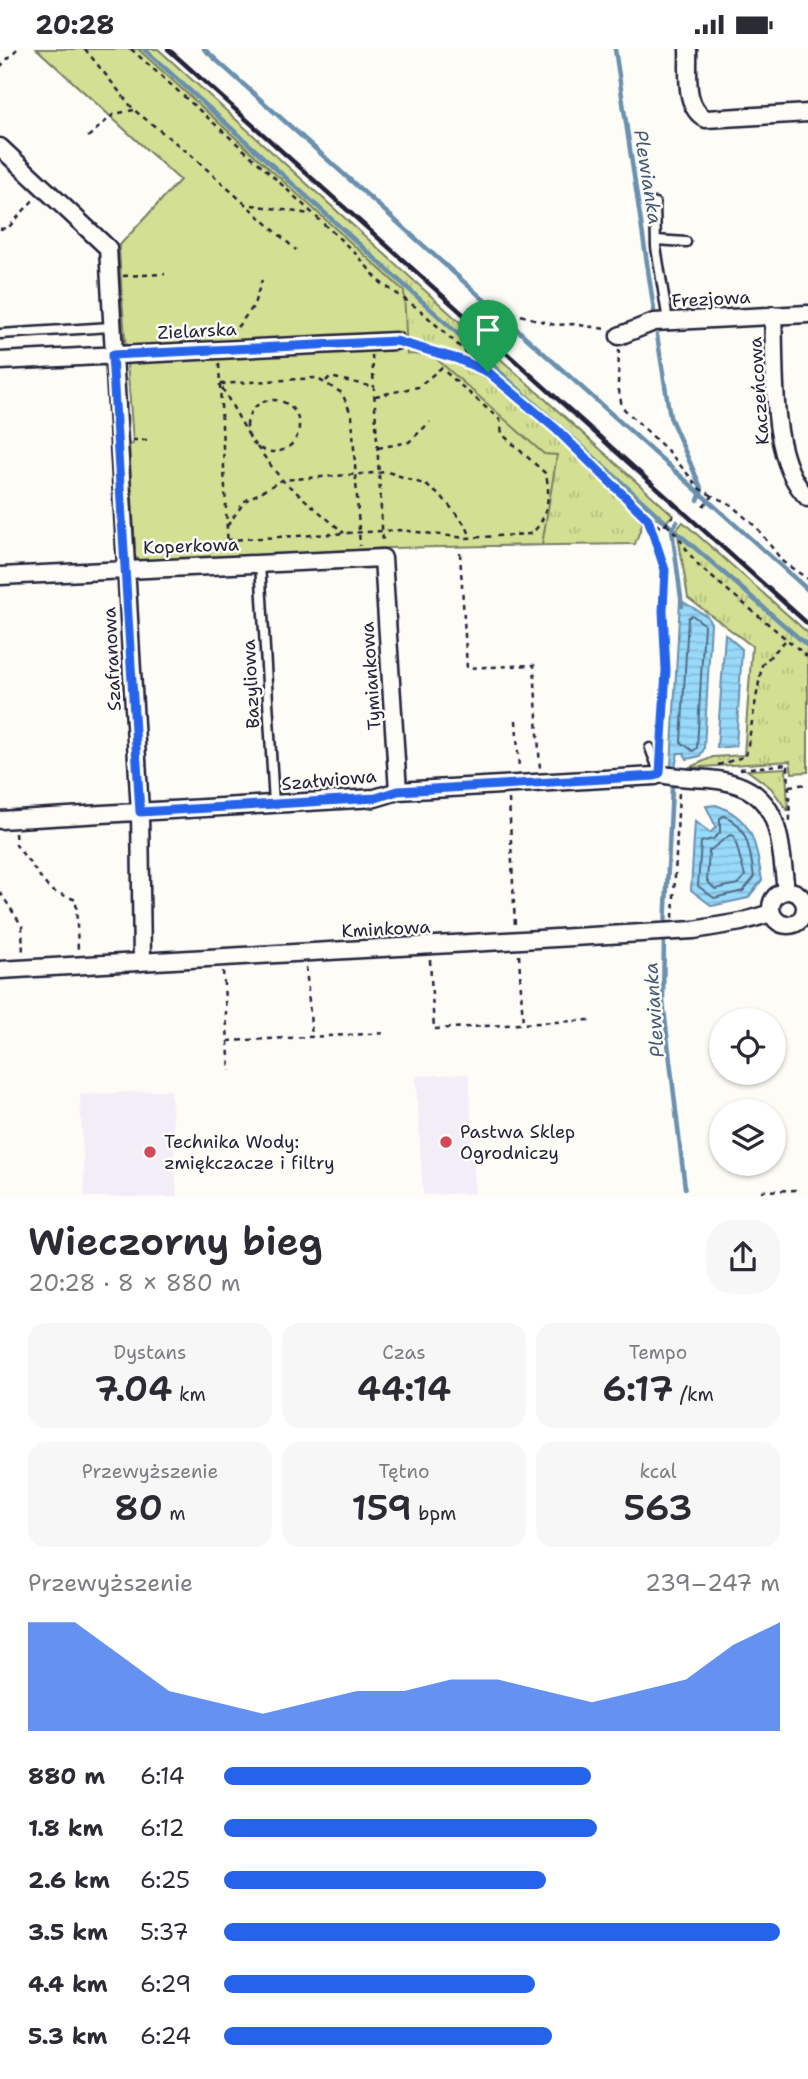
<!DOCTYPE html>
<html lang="pl">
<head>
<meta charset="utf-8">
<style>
	:root { --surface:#fff; --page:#f7f7f7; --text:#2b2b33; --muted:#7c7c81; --accent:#2563eb }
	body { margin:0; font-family:"Shantell Sans",sans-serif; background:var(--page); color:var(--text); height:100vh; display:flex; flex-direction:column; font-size:26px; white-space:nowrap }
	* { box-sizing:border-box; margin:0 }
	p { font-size:23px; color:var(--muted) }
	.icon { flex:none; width:38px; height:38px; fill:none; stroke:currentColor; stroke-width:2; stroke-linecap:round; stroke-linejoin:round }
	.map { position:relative; height:1148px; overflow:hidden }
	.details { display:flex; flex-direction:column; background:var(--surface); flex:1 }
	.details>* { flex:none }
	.controls { position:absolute; left:709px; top:959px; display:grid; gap:14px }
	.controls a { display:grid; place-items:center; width:77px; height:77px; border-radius:50%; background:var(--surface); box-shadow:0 2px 5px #0004; font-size:35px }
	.pin { position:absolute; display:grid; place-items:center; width:60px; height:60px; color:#fff; margin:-72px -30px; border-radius:50% 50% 50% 0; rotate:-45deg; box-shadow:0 0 7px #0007 }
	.pin .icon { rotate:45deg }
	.round { display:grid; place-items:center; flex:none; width:74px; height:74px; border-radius:28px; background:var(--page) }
	.summary { display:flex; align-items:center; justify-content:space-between; height:119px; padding:0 28px }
	h1 { font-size:38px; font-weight:600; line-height:52px }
	.metrics { display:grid; grid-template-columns:repeat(3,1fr); gap:10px; height:119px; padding:7px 28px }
	.metrics div { display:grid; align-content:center; border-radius:18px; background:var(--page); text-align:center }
	.metrics b { font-size:35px; font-weight:600 }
	.metrics small { font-size:19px; font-weight:400 }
	.metrics p { font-size:19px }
	.chart { height:196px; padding:14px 28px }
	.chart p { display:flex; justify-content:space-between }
	.chart svg { width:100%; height:126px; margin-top:7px; fill:var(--accent); opacity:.7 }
	ul { padding:0 28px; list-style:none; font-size:23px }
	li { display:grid; grid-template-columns:112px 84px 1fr; align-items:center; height:52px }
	li i { height:18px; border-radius:9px; background:var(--accent) }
	.status { display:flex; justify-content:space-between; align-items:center; height:49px; padding:0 35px; background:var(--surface); direction:ltr }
	.status svg { height:19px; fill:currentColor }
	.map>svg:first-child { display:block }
</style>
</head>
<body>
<div class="status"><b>20:28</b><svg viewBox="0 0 49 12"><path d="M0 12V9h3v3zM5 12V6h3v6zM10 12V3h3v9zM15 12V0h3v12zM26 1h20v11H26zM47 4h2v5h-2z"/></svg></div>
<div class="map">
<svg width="808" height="1148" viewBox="0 0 808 1148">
	<defs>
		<pattern id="grass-tufts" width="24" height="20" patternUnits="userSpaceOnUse" patternTransform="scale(1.75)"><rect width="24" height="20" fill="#d3df92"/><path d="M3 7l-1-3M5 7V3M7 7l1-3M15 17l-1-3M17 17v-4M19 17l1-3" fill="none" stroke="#b5bf7f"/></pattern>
		<pattern id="water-rules" width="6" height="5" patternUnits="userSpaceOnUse" patternTransform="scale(1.75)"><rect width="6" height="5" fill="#98dafa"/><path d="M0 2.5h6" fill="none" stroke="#83bbd7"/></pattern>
	</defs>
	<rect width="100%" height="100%" fill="#fdfcf7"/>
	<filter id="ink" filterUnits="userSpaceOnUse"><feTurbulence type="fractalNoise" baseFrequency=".0143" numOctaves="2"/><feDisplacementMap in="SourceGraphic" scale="14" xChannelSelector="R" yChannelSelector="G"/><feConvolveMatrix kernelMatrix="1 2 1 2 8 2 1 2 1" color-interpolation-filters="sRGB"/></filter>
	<g filter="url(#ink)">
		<path fill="#f3edf8" d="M469 1025 475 1144 423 1146 416 1027Z
			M171 1041 177 1148H85L80 1046Z"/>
		<path fill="url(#grass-tufts)" stroke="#7a8066" stroke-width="2" d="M37 0H158L673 466 665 474 650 466 644 470 635 495 479 497 126 294 123 288 119 197 180 131Z
			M683 473 808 584V723L792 724 790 712 688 719 713 708 744 706 752 597 688 549 677 480Z
			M786 719 788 761H787L771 739 747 721Z"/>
		<path fill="#d3df92" stroke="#7a8066" stroke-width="2" d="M37 0H138L404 242 407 305 432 306 544 405 557 406 542 496 390 499 144 513 135 508 131 501 135 500 129 396 133 395C129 329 122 264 119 197L180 131Z"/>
		<path fill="url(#water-rules)" stroke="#6990ae" stroke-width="2" d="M680 551 707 567 711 574 704 700 700 707 687 710 684 704H678L675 719 671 718Z
			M725 585 742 600 736 697 717 699Z
			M716 756C754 770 755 794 762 831L748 849 712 857 691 841 695 772 710 784 716 778 706 757Z"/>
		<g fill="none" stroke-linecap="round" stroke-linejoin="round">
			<path stroke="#516c87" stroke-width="2" d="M692 566 704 575 697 699 693 702 681 693 688 569Z
				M724 767C748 775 751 807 754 829L743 842 714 849 698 837 701 793 713 790 720 784V769Z
				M730 786 734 787 745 827 738 835 715 840 707 832 709 802Z"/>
			<path stroke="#6990ae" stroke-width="4.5" d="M144 0 672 479 808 597
				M204 0 808 541
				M615 0 654 261
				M657 286 670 368 702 441 698 451
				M677 473 672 480 682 557
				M665 878 672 739
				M664 887 663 952 685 1139"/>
			<defs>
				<path id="service" d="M655 154 656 198 668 272
					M656 191 686 193
					M0 285 111 278
					M260 514 274 755
					M650 699 660 725"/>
				<path id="minor" d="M688 0C689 23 683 58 706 70L808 64
					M0 98 108 199 140 763 142 913
					M773 266C776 320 768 410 808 449
					M619 287 654 273 808 265
					M0 312 396 292
					M0 527 383 509 398 742
					M0 771 375 749 398 742 655 727 660 725C677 729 692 729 709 730 781 736 779 784 786 842
					M771 859a17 17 0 1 1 34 0a17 17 0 1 1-34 0Z
					M0 921 694 881 741 873 771 864"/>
			</defs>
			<use href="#service" stroke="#22223b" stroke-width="13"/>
			<use href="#minor" stroke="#22223b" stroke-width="21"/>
			<path stroke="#22223b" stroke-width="2.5" stroke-dasharray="5 5" stroke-linecap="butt" d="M85 0 134 61 191 106 296 201
				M131 0 263 118 357 206 380 233 420 261 485 321
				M0 18 17 0
				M88 88 114 65 134 61
				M252 156 310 165
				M0 180 8 179 35 149
				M123 227 165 225
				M231 286 253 258 262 231
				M408 296 458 310 488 323 556 380 648 470 665 521 663 700
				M465 300 494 273H502L513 264 555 276 573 275 606 280
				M619 300 618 336 622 358 670 404 700 440 713 447
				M372 306 383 495
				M219 315 228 501
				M326 332 330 328 374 338
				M247 377a26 26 0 1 1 52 0a26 26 0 1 1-52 0Z
				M249 387 220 335 316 329 342 344 352 367 360 497
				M132 391H150
				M257 398 282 431 344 484
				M378 399 409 393 430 373
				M703 457 713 447 730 455 757 479 783 513 808 530
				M648 470 662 479 674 466
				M666 475C681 487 687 505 701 519L808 608
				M227 477 245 452 282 431 388 423 426 436 443 449 466 477 471 488
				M227 491 400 481 466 489 529 485C547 477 552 441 545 424L502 385 500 371 441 319 418 338 375 347
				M460 504 467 619 534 616 540 720
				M516 671 519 720
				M718 716 746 707 762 616 786 591
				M740 720 788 715 790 772
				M789 737 808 735
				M509 750 515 877
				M15 784 16 796 50 841 76 851 78 902
				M800 839 808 846
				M0 843 22 877 23 907
				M673 869 679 743
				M519 906 523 975
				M430 911 434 980 590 971
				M306 918 312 988
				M223 922 230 1022
				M228 992 386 984
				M761 1142 797 1141"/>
			<use href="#service" stroke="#fdfcf7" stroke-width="8"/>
			<use href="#minor" stroke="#fdfcf7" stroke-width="16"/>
			<path stroke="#22223b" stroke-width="4.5" d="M168 0 808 575"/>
		</g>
	</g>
	<g fill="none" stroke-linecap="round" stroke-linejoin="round" filter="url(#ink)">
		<defs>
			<path id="route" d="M396 292 458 310 488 323 556 380 648 470 665 521 663 562 666 621 660 724 655 727 398 742 376 749 140 763 112 306Z"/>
		</defs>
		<use href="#route" stroke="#fff" stroke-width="14"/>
		<use href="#route" stroke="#2563eb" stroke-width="9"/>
	</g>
	<g fill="#d1495b" stroke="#fdfcf7" stroke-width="2.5">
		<circle cx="446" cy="1093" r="7"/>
		<circle cx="150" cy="1103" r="7"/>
	</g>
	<g text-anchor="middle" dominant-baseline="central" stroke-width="5" stroke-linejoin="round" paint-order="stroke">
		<g font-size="18" fill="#22223b" stroke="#fdfcf7">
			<text transform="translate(711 250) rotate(-3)">Frezjowa</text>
			<text transform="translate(197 282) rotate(-3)">Zielarska</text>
			<text transform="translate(759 342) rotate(-94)">Kaczeńcowa</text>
			<text transform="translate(191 497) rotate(-2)">Koperkowa</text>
			<text transform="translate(112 610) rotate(-93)">Szafranowa</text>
			<text transform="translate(371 627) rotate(-94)">Tymiankowa</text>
			<text transform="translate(251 635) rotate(-93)">Bazyliowa</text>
			<text transform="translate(329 731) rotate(-5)">Szałwiowa</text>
			<text transform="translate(386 880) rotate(-3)">Kminkowa</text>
		</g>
		<g font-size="18" fill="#22223b" stroke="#fdfcf7" text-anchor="start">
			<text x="460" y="1083">Pastwa Sklep<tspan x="460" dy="21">Ogrodniczy</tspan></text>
			<text x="164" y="1093">Technika Wody:<tspan x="164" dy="21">zmiękczacze i filtry</tspan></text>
		</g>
		<g font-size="19" font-style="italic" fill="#455974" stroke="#fdfcf7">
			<text transform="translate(648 128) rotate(81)">Plewianka</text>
			<text transform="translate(654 961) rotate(-94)">Plewianka</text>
		</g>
	</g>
</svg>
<div class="controls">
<a><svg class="icon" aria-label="locate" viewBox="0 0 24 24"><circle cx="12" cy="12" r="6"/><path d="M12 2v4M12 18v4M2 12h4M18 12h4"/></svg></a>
<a><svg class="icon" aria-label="layers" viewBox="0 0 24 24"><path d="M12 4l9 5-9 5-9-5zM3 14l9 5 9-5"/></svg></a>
</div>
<div class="pin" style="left:488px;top:323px;background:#1e9e55"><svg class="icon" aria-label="arrive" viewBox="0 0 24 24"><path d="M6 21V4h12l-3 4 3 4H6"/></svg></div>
</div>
<section class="details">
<div class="summary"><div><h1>Wieczorny bieg</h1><p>20:28 · 8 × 880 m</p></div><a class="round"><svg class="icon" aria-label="share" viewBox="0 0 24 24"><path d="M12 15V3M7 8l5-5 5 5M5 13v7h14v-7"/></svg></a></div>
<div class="metrics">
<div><p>Dystans</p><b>7.04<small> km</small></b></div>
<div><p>Czas</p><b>44:14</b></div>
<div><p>Tempo</p><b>6:17<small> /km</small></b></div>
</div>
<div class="metrics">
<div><p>Przewyższenie</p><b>80<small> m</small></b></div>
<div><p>Tętno</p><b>159<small> bpm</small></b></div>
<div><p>kcal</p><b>563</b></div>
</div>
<div class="chart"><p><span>Przewyższenie</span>239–247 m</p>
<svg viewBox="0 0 160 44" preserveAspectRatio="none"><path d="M0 44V6L10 6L20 18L30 30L40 34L50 38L60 34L70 30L80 30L90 26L100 26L110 30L120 34L130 30L140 26L150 14L160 6V44z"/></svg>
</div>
<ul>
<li><b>880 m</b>6:14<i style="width:66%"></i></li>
<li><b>1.8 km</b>6:12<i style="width:67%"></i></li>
<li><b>2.6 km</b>6:25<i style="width:58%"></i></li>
<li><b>3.5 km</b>5:37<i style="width:100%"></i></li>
<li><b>4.4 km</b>6:29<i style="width:56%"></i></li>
<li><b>5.3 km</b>6:24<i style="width:59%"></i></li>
</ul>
</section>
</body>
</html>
